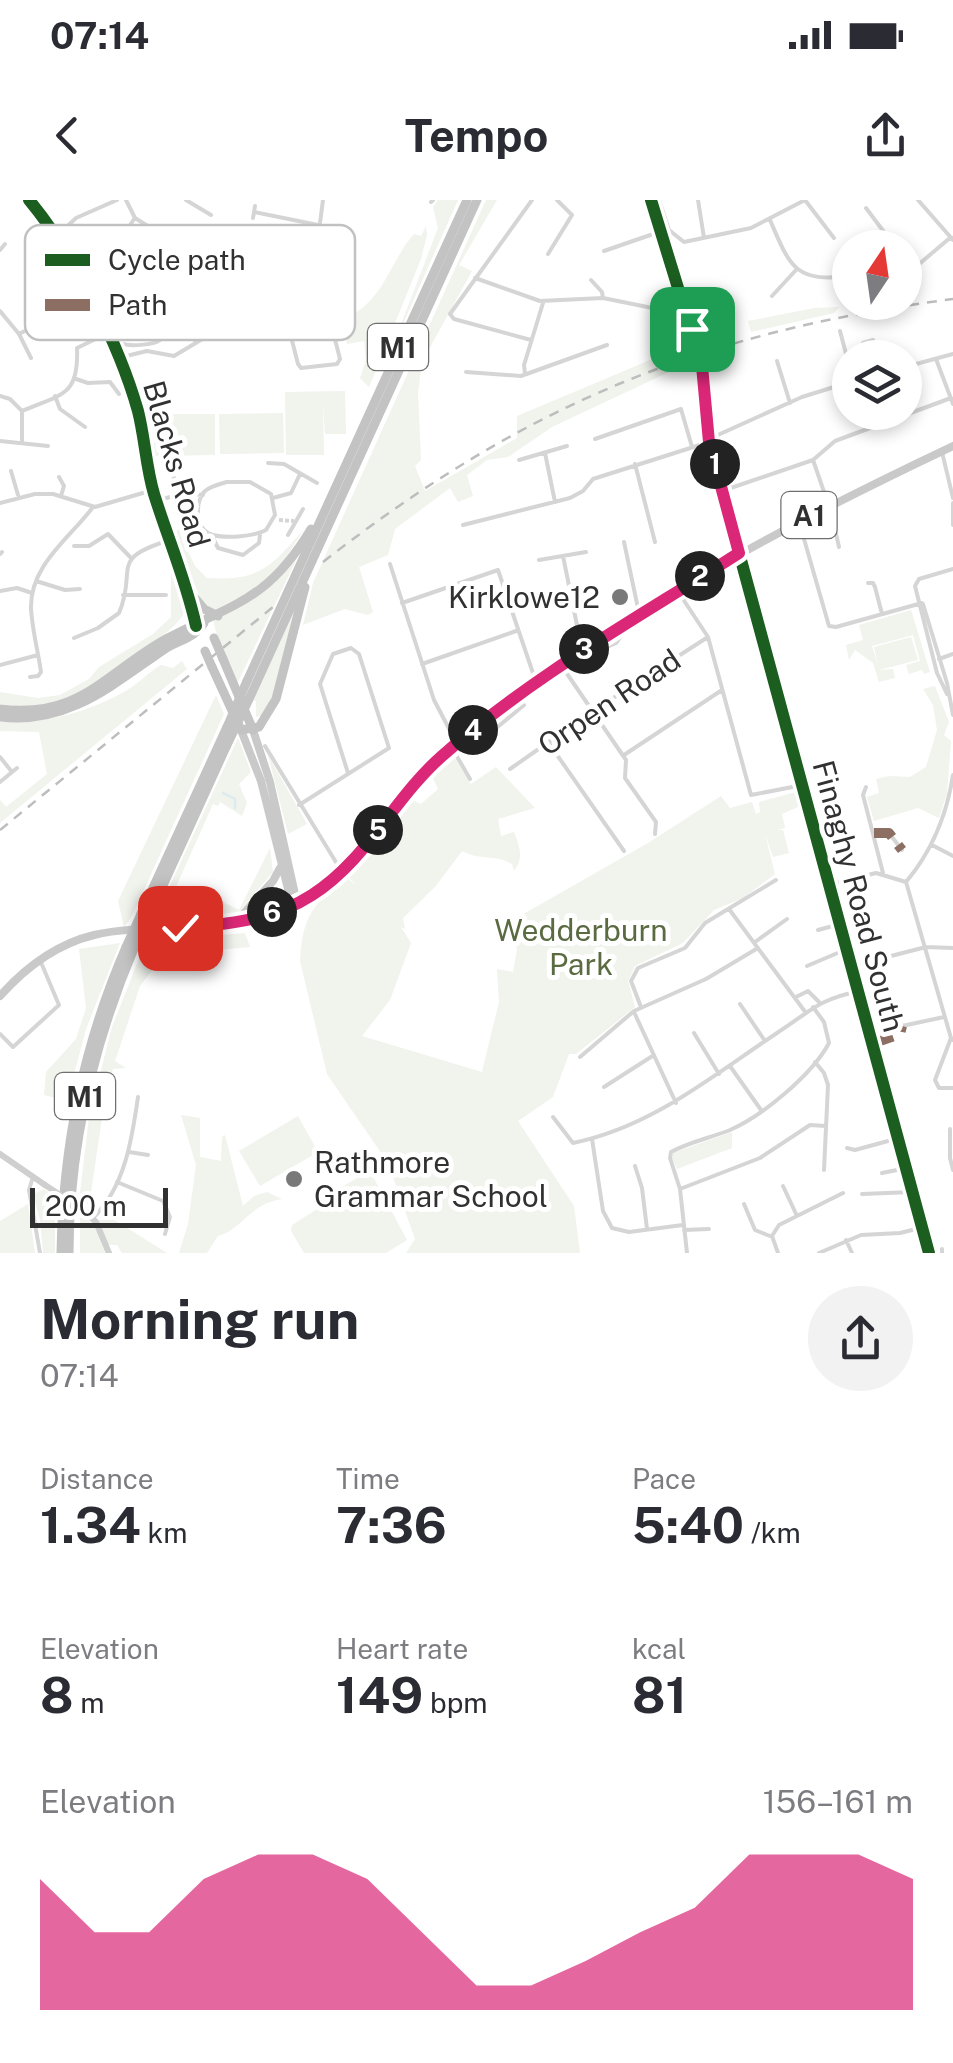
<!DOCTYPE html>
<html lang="en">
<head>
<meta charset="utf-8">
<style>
	:root { --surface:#fff; --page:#f2f2f3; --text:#2b2b33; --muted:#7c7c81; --accent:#db2777 }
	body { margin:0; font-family:"Public Sans",sans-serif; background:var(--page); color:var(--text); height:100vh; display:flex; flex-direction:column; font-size:38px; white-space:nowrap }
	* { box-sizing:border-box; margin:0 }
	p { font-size:32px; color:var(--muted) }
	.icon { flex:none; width:55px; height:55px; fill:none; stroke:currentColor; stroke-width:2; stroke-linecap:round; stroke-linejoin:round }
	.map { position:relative; height:1053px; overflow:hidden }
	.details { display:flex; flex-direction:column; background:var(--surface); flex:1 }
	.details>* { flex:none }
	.needle { width:65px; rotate:13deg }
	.fabs { position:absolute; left:832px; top:30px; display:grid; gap:20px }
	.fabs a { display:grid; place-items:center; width:90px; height:90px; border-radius:50%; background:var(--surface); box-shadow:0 5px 15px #0003; font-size:50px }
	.scale { position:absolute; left:30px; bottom:25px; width:138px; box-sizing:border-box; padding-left:10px; border:5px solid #313131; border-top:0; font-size:28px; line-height:35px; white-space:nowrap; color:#313131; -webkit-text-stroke:8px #fff; paint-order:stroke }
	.pin { position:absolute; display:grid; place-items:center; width:85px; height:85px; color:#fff; margin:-42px; border-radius:20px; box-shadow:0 5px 15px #0006 }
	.km { position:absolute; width:50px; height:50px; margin:-25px; border-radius:50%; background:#222; color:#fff; font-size:28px; line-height:50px; text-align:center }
	.round { display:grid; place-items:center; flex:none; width:105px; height:105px; border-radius:52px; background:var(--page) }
	.headline { display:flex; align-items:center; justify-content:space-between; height:170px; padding:0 40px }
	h1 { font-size:55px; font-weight:700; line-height:75px }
	.metrics { display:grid; grid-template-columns:repeat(3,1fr); gap:15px; height:170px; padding:10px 40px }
	.metrics div { display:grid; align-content:center }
	.metrics b { font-size:50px; font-weight:700 }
	.metrics small { font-size:28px; font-weight:400 }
	.metrics p { font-size:28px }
	.chart { height:280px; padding:20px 40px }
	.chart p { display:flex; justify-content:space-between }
	.chart svg { width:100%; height:180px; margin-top:10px; fill:var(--accent); opacity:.7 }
	.status { display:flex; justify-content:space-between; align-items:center; height:70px; padding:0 50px; background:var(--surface); direction:ltr }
	.status svg { height:28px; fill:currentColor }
	header { display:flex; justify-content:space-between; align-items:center; height:130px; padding:0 40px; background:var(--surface); font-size:45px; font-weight:700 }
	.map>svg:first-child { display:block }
</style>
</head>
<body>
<div class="status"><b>07:14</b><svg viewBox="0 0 49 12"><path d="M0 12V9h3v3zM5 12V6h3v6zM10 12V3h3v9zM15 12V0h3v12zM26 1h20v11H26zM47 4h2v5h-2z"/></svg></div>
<header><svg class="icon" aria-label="back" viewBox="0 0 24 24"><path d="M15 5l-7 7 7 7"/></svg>Tempo<svg class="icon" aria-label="share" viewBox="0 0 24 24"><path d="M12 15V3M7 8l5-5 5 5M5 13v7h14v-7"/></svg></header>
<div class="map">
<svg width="953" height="1053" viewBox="0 0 953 1053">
	<rect width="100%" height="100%" fill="#fff"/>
	<path fill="#f1f3ed" d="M438 0H458L390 153 438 28 433 7Z
		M486 0H497L459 65 472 71 422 162 418 193 421 260 415 266 425 291 517 238V216L674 150 686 164 552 227 508 257 487 260 467 275 473 296 458 302 450 288 395 329 388 355 359 367 373 412 368 415 345 409 303 425 313 383Z
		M426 26 427 35 421 59 369 187 360 178 366 160 364 141 347 144 342 119C384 104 387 65 414 34L421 36Z
		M839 107 834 113 751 132 748 121 815 108Z
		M345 191 346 234H325L323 204 324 255H286L285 192Z
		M283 213 284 253 220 254 219 214Z
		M154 214H215V255L154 256Z
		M187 311 194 315V324L180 334 195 366 207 378C260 381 271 367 304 329L266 389 298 356 237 484 216 432 211 411 203 404 191 377 175 333 185 322Z
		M171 360 185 400V412C171 438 85 494 55 502 38 507 17 507 0 504V492L38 498 60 495 89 479 99 467 153 434 171 417Z
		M295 409 272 497 263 515 256 517V501L253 500Z
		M911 410 930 472 924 474 922 470 909 474 906 465 920 461 913 435 872 446 878 464 874 447 911 437 918 460 879 470 893 469 895 478 879 482 873 463 855 450 849 460 846 445 863 440 859 425Z
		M182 461 187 469 0 623V600L6 607 47 574 39 532 0 531V522C48 523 88 513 129 489 140 482 149 472 161 465L173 468Z
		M935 486 949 522 944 535 951 541 947 593 939 618 918 608 874 621 867 597 879 593 876 579 889 576 910 577 926 567 937 530 933 505 923 489Z
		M216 495 224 514 131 718 124 727 118 701Z
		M238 538 251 572 239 584 247 603 242 616 220 602 218 606 213 604 167 707 179 713 191 686 239 710 270 648 273 672 234 718 161 723 155 718Z
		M268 555 307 624 288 634Z
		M453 555 471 584 496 567 535 608 498 619 501 636 514 632C520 648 524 657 514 671L512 664C495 654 481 661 462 651L435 687 403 718 405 729 401 727 411 743 390 800 362 836 482 872 499 802 497 769 513 772 517 749 513 720 648 643 721 596 730 608 752 602 756 614 760 612 759 602 796 592 800 606 782 614 785 628 777 630H783L789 653 773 657 765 634 775 674 743 698 714 710 683 743 635 766 628 781 635 807 576 854H569L553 897 518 921 574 1006 580 1053H406L415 1039 388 963 327 874 300 761C303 715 312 707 345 676L357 686 348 676 410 599 421 604 438 589 431 574Z
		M245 733 250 747 164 755 140 786 115 861 126 868 113 869 102 918 89 1006 80 993 89 917 112 827 146 741Z
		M120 743 86 829 67 901 44 895 46 872 76 839 86 808 79 749Z
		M181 915 200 918V957L221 961 222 937 225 935 243 1006 254 996 267 992 282 999C249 1004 243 1029 218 1036L207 1053H179L188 1024 196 965Z
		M298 916 318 952 260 986 239 951Z
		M732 932V948L677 969 671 956 673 953Z
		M370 971 407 1040 386 1053H304L291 1031 292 1025 325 1004 329 994Z
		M44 989 55 997V1053H43L40 1020 33 994Z
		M28 1004 35 1053H0V1021Z
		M80 1013 92 1023 108 1016 167 1053H122L117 1045H108L109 1053H80Z"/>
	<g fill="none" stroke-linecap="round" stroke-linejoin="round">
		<path stroke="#dbebf0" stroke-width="2.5" d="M223 593 235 599V608
			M196 694 195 704 205 715"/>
		<path stroke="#d6d6d6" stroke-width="4" stroke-dasharray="4 2" stroke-linecap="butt" d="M279 320 294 321"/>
		<path stroke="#d5d5d5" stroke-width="4" d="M29 0C74 54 119 143 137 211 145 238 146 266 154 293 167 338 186 379 195 424
			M126 0 135 18 162 35 182 61
			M186 0 211 15
			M659 0 669 30 684 42 751 28 805 0 834 38
			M698 0 704 38
			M918 0 953 40
			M431 2 433 0
			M866 8 896 48
			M254 12 318 25
			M253 18 255 6
			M134 19 119 43 120 50 144 82
			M770 20C790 66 794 83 850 76
			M56 37 76 18 117 0
			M0 50 5 44
			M604 51 659 32
			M548 54 572 15 557 0
			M53 56 43 63 31 80 39 86 54 114
			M905 68 918 65 951 37
			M214 71 232 60
			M292 72 291 58 287 55 261 57 263 72 318 71
			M179 74 186 87 196 81
			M475 78 540 101 603 98 672 112 676 108 672 84 676 80
			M591 80 602 92 603 98
			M102 95 121 143C128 147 154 145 160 140L148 99
			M772 96 796 70
			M104 101 115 96
			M0 111 19 134 31 158
			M285 113 298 164 301 168 337 164 340 159 331 124
			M182 114 225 91 214 71 196 81 206 101
			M158 127 182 114 196 143
			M654 129 658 109
			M840 131 850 169
			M19 134 90 97
			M531 140 454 119 450 114 532 0
			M118 158 147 151 174 156 236 119 254 112 327 115 317 46 323 0
			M867 158 863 143 873 140
			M936 159 953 204
			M777 161 790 203
			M905 167 953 154
			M466 172 521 176 607 145
			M525 174 524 165 543 103
			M76 179 88 183 110 182 119 194
			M0 196 10 199 22 211V242
			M55 196 60 209 85 227
			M22 211C62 194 79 196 77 148L106 134
			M595 239 681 209 692 247
			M709 239 802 197 850 182
			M0 241 48 246
			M942 252 953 298
			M545 253 555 302
			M519 260 567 246
			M813 260 831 312 839 347
			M268 263 284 264 317 283
			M635 264 655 342
			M11 271 18 295
			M171 272 182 293 203 295
			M59 277 64 286 61 296
			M227 282H250L271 294 275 315 266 330C253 337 224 339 210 334 195 328 195 301 205 291 211 286 220 284 227 282Z
			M722 291 813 260 835 241 951 198
			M273 298 291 293 300 274
			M156 301 170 297 198 309
			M0 303 35 294H53L95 307 153 290
			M953 303V325
			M463 325 570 298 583 291 593 279 706 243
			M800 325 829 426 836 427 922 403
			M211 334 218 348 243 355 259 343 260 335
			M288 335 303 309
			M624 342 639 413
			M74 346H89L108 334 132 359
			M0 354 2 352
			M563 356 582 450
			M539 360 586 352
			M390 364 434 500 456 542
			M36 381 65 390 80 389
			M868 383H873L875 387 882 414
			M677 390 708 437 751 595 803 585
			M0 391 17 388 32 393
			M123 395H166
			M548 397 593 389
			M402 403 498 370 536 482
			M923 404 947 483 953 515
			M74 438 98 428 119 413C138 369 107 359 170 340
			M586 448 593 453 616 443 621 436 618 426
			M939 459 953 454
			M422 464 516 431
			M0 465 38 455
			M561 465 626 560 625 578 656 622 655 634
			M30 477 38 476 41 472C38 451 32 429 31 408 30 365 70 338 93 307
			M947 494 937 473 915 386 919 379 953 369
			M494 530 524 505
			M548 542 624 651
			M265 546 342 672
			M452 548 470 579
			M624 555 722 490
			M0 557 12 572
			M510 569 593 511 708 437
			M0 582 17 568
			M866 587 863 595 883 673
			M299 605 389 548 359 454 351 448 333 454 320 484 348 573
			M874 633H889L902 650
			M932 645 953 656
			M906 682C932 651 947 614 953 575
			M831 684 876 673 906 682 951 838
			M729 709 806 813
			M818 730 840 724
			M755 742 787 719
			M881 761 886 780
			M807 766 847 749
			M852 766 926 747 953 748
			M796 797 808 791 819 802
			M740 804 765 841
			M641 807 631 781 638 768 685 748 705 723 776 680
			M634 812 676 903
			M900 821 902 826 944 817
			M694 833 719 874
			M0 834 13 847 59 805 40 760
			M953 840 951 838 935 880 939 888H953
			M580 857 634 811 706 779 758 748
			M815 862 824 873 828 885 824 970
			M730 866 761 910
			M604 887 654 855
			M553 917 573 943C652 927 712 876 777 833 811 811 817 800 859 791
			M950 929V958L953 970
			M592 939 603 1011 612 1028 629 1032 683 1025
			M847 948 855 950 899 938
			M129 952 148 955
			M635 966 642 988 647 1029
			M882 973 907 968
			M32 980 29 990 40 1053
			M117 982 163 1001 170 1017 165 1034
			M783 986 797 1016
			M680 989 760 958 810 925 826 926
			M862 994 912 992
			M744 1004 755 1030 770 1036
			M94 1017C125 986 132 939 138 897
			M684 1030 709 1029
			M846 1040 852 1053
			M942 1049V1053
			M687 1053 680 989 670 958 671 952C689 942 710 938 730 930 762 916 812 875 829 843L824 822 813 807
			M778 1053 772 1036 779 1025 843 993
			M819 1053 861 1035 900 1033 920 1028"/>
		<path stroke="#cfcfcf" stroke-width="6" d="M651 0 692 129
			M702 166 709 242 929 1053
			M0 954 45 985
			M82 1009 96 1022 109 1053"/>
		<path stroke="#c9c9c9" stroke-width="8" d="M241 530 261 581 292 705
			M253 530 270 582 297 703
			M236 722 273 681 280 668
			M0 796C25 768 57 744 94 735 128 727 165 729 200 727 235 724 269 716 302 701 347 680 371 635 401 599 423 571 450 548 478 526 623 411 786 325 953 246"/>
		<path stroke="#c3c3c3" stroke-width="9" d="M194 397 204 409 218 416
			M223 459 253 530
			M212 467 241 530 259 527 276 499 305 387
			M247 481 467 0
			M249 499 477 0
			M0 509C80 519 105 473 166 439 234 403 268 401 311 329
			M0 517C68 525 112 485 165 449 179 440 195 438 204 423
			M141 714 227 527
			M150 714 226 547
			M61 1053C63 945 83 846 126 747
			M69 1053C69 945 93 845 135 746"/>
		<path stroke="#bdbdbd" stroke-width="2.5" stroke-dasharray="10 8" stroke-linecap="butt" d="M323 362C524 205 701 132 953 99
			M0 630 273 407"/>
		<path stroke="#cfcfcf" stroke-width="6" d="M692 129 702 166
			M45 985 82 1009"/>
		<path stroke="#c3c3c3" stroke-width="9" d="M214 438 223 459
			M205 451 212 467
			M227 527 247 481
			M226 547 249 499
			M135 746 150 714
			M126 747 141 714"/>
		<path stroke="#8d6e63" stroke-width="10" stroke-dasharray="20 10" stroke-linecap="butt" d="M874 633H889L902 650
			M874 843 900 834 902 826"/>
		<defs>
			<path id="cycleway" d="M29 0C74 54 119 144 138 211 145 239 146 267 154 294 168 339 186 380 196 426
				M651 0 702 166 709 242 929 1053
				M297 703C346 682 370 636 402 597 424 571 451 549 477 527"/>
		</defs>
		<use href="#cycleway" stroke="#fff" stroke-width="19"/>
		<use href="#cycleway" stroke="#1b5e20" stroke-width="12"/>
	</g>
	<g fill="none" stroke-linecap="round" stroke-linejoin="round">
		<defs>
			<path id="route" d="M180 728C224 725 274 720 312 695 367 660 394 598 442 556 533 475 638 418 739 353L709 242 702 166 692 129"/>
		</defs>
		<use href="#route" stroke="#fff" stroke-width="20"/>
		<use href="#route" stroke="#db2777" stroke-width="12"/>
	</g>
	<g fill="#797979" stroke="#fff" stroke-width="4">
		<circle cx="620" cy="397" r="10"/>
		<circle cx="294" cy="979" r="10"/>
	</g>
	<g text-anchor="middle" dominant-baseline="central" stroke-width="10" stroke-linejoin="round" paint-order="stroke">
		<g fill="#fff" stroke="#6f6f6f" stroke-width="2.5">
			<rect x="368" y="124" width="60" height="46" rx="8"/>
			<rect x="781.5" y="292" width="55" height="46" rx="8"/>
			<rect x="55" y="873" width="60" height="46" rx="8"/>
		</g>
		<g font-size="28" font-weight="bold" fill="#313131">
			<text x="398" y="147">M1</text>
			<text x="809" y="315">A1</text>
			<text x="85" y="896">M1</text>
		</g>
		<g font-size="30" fill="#313131" stroke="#fff">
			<text transform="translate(177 264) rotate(74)">Blacks Road</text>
			<text transform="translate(609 502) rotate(-34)">Orpen Road</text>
			<text transform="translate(859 696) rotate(75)">Finaghy Road South</text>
		</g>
		<g font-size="30" fill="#313131" stroke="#fff" text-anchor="end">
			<text x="600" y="397">Kirklowe12</text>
			<text x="314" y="962" text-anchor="start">Rathmore<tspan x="314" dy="34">Grammar School</tspan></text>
		</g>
		<g font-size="30" fill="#5a6a41" stroke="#fff">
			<text x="581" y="730">Wedderburn<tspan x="581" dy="34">Park</tspan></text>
		</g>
	</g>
	<rect x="25" y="25" width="330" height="115" rx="15" fill="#fff" stroke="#c1c1c1" stroke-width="2.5"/>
	<rect x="45" y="54" width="45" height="12" fill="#1b5e20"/>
	<rect x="45" y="99" width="45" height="12" fill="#8d6e63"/>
	<g font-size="28" fill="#313131">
		<text x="108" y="70">Cycle path</text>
		<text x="108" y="115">Path</text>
	</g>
</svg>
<div class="fabs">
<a><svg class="needle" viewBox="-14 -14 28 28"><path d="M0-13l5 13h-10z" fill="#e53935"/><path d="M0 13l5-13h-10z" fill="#7c7c81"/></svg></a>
<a><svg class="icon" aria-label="layers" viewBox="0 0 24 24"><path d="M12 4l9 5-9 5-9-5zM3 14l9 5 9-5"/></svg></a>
</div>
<div class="scale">200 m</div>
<div class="pin" style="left:692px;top:129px;background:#1e9e55"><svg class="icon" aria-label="arrive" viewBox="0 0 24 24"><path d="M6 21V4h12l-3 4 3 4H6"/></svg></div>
<div class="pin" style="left:180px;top:728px;background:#d93025"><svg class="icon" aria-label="check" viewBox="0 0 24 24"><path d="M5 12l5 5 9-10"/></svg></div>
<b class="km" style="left:715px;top:264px">1</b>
<b class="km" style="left:700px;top:376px">2</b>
<b class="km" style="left:584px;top:449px">3</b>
<b class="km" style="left:473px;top:530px">4</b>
<b class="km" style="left:378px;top:630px">5</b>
<b class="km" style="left:272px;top:712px">6</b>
</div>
<section class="details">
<div class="headline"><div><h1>Morning run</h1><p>07:14</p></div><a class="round"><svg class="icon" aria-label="share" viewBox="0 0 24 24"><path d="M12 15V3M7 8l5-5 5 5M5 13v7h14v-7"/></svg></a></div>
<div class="metrics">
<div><p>Distance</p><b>1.34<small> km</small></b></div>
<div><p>Time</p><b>7:36</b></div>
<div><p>Pace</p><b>5:40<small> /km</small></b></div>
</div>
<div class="metrics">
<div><p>Elevation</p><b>8<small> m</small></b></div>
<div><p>Heart rate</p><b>149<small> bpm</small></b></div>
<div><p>kcal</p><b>81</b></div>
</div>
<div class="chart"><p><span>Elevation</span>156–161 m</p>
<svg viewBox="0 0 160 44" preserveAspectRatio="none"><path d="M0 44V12L10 25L20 25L30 12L40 6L50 6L60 12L70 25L80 38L90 38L100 32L110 25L120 19L130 6L140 6L150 6L160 12V44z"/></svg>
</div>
</section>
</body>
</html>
